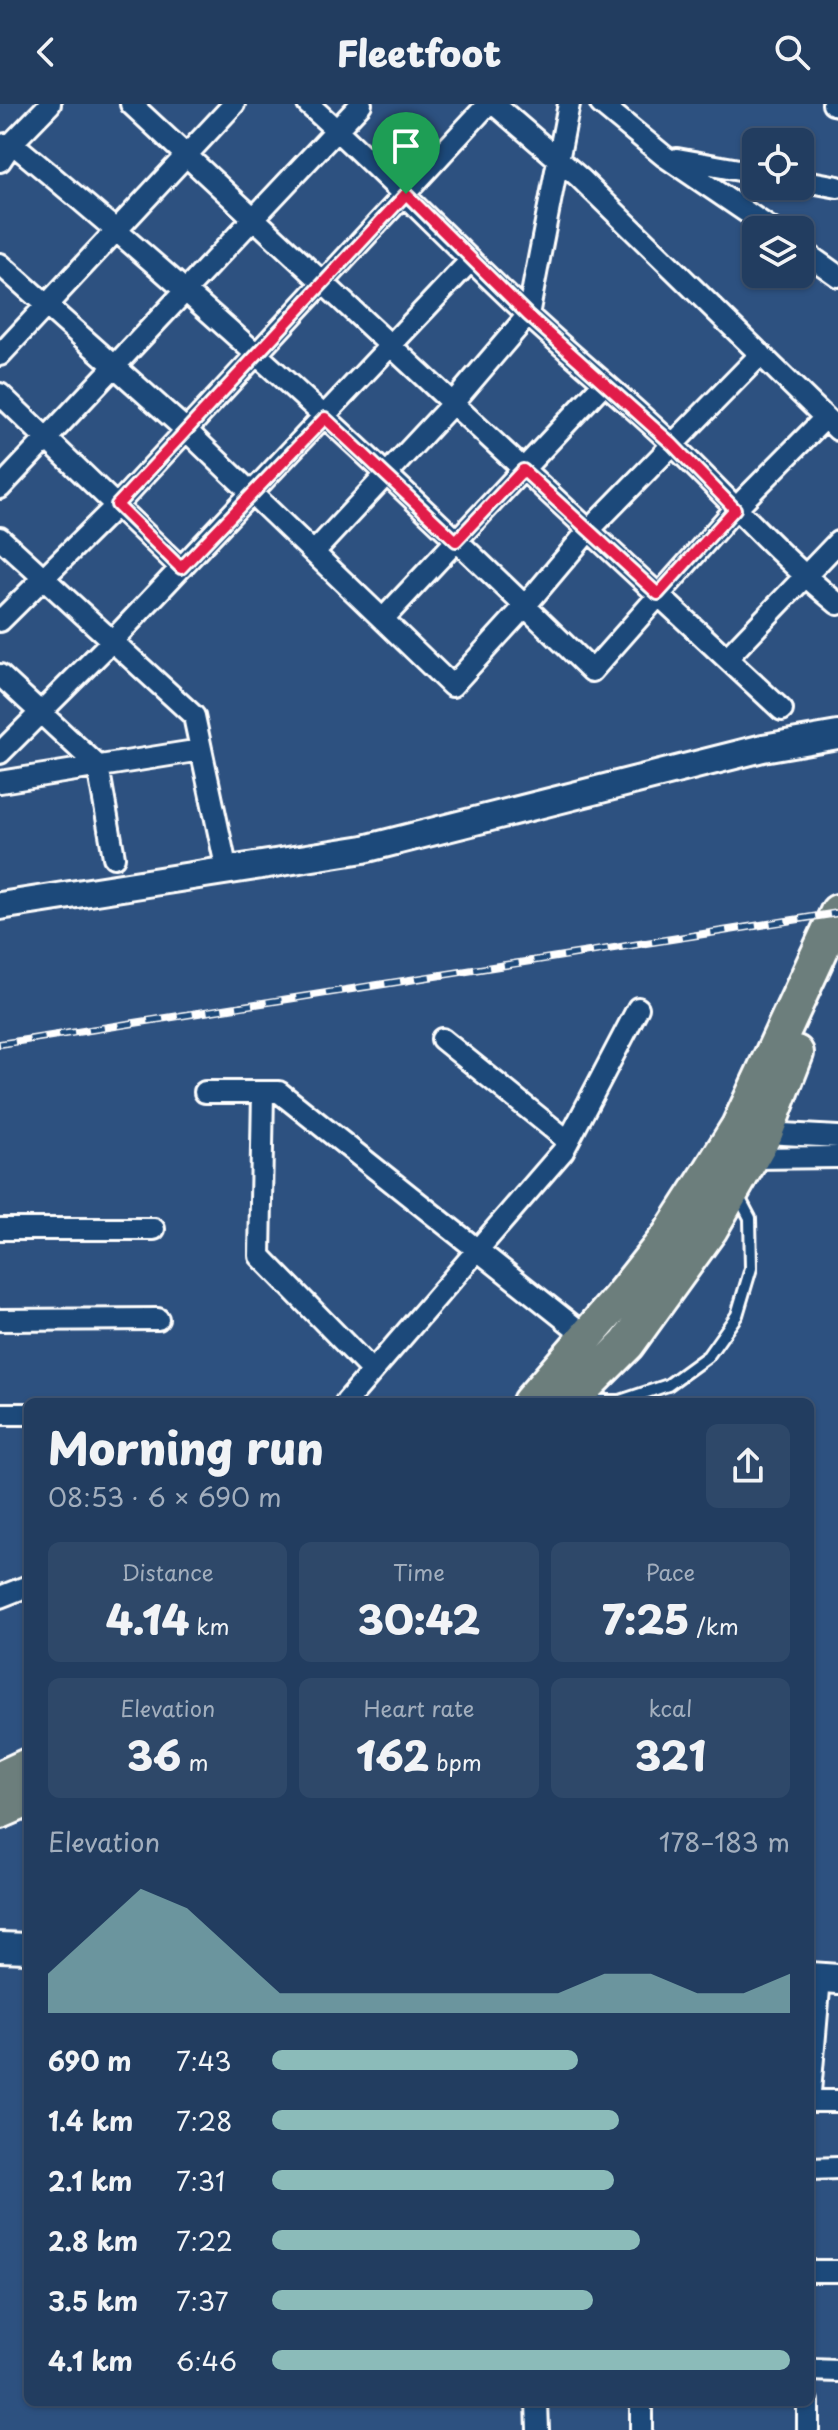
<!DOCTYPE html>
<html lang="en">
<head>
<meta charset="utf-8">
<style>
	:root { --surface:#223d60; --page:#2e4869; --text:#f1f3f6; --muted:#a2aebd; --line:#3f5675; --accent:#8bbbb9 }
	body { margin:0; font-family:"Playpen Sans",sans-serif; background:var(--page); color:var(--text); height:100vh; display:flex; flex-direction:column; font-size:30px; white-space:nowrap }
	* { box-sizing:border-box; margin:0 }
	p { font-size:26px; color:var(--muted) }
	.icon { flex:none; width:44px; height:44px; fill:none; stroke:currentColor; stroke-width:2; stroke-linecap:round; stroke-linejoin:round }
	.map { position:relative; flex:1; overflow:hidden }
	.details { position:absolute; left:24px; top:1294px; width:790px; height:1008px; display:flex; flex-direction:column; background:var(--surface); border-radius:12px; box-shadow:0 2px 6px #0004,0 0 0 2px var(--line) }
	.details>* { flex:none }
	.controls { position:absolute; left:742px; top:24px; display:grid; gap:16px }
	.controls a { display:grid; place-items:center; width:72px; height:72px; border-radius:12px; background:var(--surface); box-shadow:0 2px 6px #0004,0 0 0 2px var(--line); font-size:40px }
	.pin { position:absolute; display:grid; place-items:center; width:68px; height:68px; color:#fff; margin:-82px -34px; border-radius:50% 50% 50% 0; rotate:-45deg; box-shadow:0 0 8px #0007 }
	.pin .icon { rotate:45deg }
	.round { display:grid; place-items:center; flex:none; width:84px; height:84px; border-radius:12px; background:var(--page) }
	.summary { display:flex; align-items:center; justify-content:space-between; height:136px; padding:0 24px }
	h1 { font-size:44px; font-weight:800; line-height:60px }
	.metrics { display:grid; grid-template-columns:repeat(3,1fr); gap:12px; height:136px; padding:8px 24px }
	.metrics div { display:grid; align-content:center; border-radius:12px; background:var(--page); text-align:center }
	.metrics b { font-size:40px; font-weight:800 }
	.metrics small { font-size:22px; font-weight:400 }
	.metrics p { font-size:22px }
	.chart { height:224px; padding:16px 24px }
	.chart p { display:flex; justify-content:space-between }
	.chart svg { width:100%; height:144px; margin-top:8px; fill:var(--accent); opacity:.7 }
	ul { padding:0 24px; list-style:none; font-size:26px }
	li { display:grid; grid-template-columns:128px 96px 1fr; align-items:center; height:60px }
	li i { height:20px; border-radius:10px; background:var(--accent) }
	header { display:flex; justify-content:space-between; align-items:center; height:104px; padding:0 24px; background:var(--surface); font-size:36px; font-weight:800 }
	.map>svg:first-child { display:block }
</style>
</head>
<body>
<header><svg class="icon" aria-label="back" viewBox="0 0 24 24"><path d="M15 5l-7 7 7 7"/></svg>Fleetfoot<svg class="icon" aria-label="search" viewBox="0 0 24 24"><circle cx="10" cy="10" r="6"/><path d="M15 15l6 6"/></svg></header>
<div class="map">
<svg width="838" height="2326" viewBox="0 0 838 2326">
	<rect width="100%" height="100%" fill="#2d5180"/>
	<filter id="ink" filterUnits="userSpaceOnUse"><feTurbulence type="fractalNoise" baseFrequency=".0125" numOctaves="2"/><feDisplacementMap in="SourceGraphic" scale="16" xChannelSelector="R" yChannelSelector="G"/><feConvolveMatrix kernelMatrix="1 2 1 2 8 2 1 2 1" color-interpolation-filters="sRGB"/></filter>
	<g filter="url(#ink)">
		<g fill="none" stroke-linecap="round" stroke-linejoin="round">
			<defs>
				<path id="service" d="M583 1297H620L668 1281 708 1252 737 1211 751 1164 750 1114 738 1091"/>
				<path id="minor" d="M131 0 782 606
					M308 0C384 68 453 141 527 210 574 254 625 295 672 340 728 394 777 450 838 500
					M494 0 580 74 838 326
					M601 0 664 52 773 126
					M833 0 838 1
					M0 41 12 39C214 205 405 385 592 567L735 405 825 314
					M677 55 756 69
					M0 57 12 39 50 0
					M800 76 838 83
					M800 145 838 172
					M0 160 186 326 452 582 525 502 590 425 761 250
					M0 251 234 0
					M0 290 181 464
					M0 384 361 0
					M0 434 194 612 227 767
					M314 448 453 299 528 211 569 0
					M383 515 604 279
					M0 517 117 401 488 0
					M727 554 838 438
					M0 571 98 662 114 753
					M0 649 112 537 471 156
					M0 678 201 646
					M442 935 568 1037
					M205 988H279L587 1233
					M263 988 260 1152 372 1267
					M765 1029 838 1033
					M750 1054 838 1053
					M0 1125H154
					M0 1216 158 1215
					M346 1298 563 1047 638 904
					M0 1310H28
					M0 1493 28 1482
					M810 1988 820 1874
					M810 1997H838
					M810 2065 838 2064
					M810 2167H838
					M810 2266 838 2267
					M537 2298 538 2326
					M808 2298V2326
					M641 2326V2298"/>
				<path id="tertiary" d="M0 802 364 745 763 644 838 631"/>
				<path id="secondary" d="M0 1843 28 1844
					M810 1873 838 1875"/>
				<path id="trunk" d="M530 1298 620 1194 669 1132 709 1070 739 1022 838 808
					M569 1298 627 1240 710 1125 765 1029 796 949
					M0 1675 28 1662
					M0 1707 28 1695"/>
			</defs>
			<use href="#service" stroke="#fff" stroke-width="16"/>
			<use href="#minor" stroke="#fff" stroke-width="26"/>
			<use href="#tertiary" stroke="#fff" stroke-width="32"/>
			<use href="#secondary" stroke="#fff" stroke-width="34"/>
			<use href="#trunk" stroke="#fff" stroke-width="40"/>
			<use href="#service" stroke="#1f4a7a" stroke-width="10"/>
			<use href="#minor" stroke="#1f4a7a" stroke-width="20"/>
			<use href="#tertiary" stroke="#1f4a7a" stroke-width="26"/>
			<use href="#secondary" stroke="#1f4a7a" stroke-width="28"/>
			<use href="#trunk" stroke="#6c7e7c" stroke-width="34"/>
			<defs>
				<path id="rail" d="M0 940 838 809"/>
			</defs>
			<use href="#rail" stroke="#fff" stroke-width="8"/>
			<use href="#rail" stroke="#1f4a7a" stroke-width="5" stroke-dasharray="15" stroke-linecap="butt"/>
		</g>
	</g>
	<g fill="none" stroke-linecap="round" stroke-linejoin="round" filter="url(#ink)">
		<defs>
			<path id="route" d="M406 90 528 211 672 340 735 405 658 490 523 366 456 437 325 314 181 464 117 401Z"/>
		</defs>
		<use href="#route" stroke="#fff" stroke-width="16"/>
		<use href="#route" stroke="#e11d48" stroke-width="10"/>
	</g>
</svg>
<div class="controls">
<a><svg class="icon" aria-label="locate" viewBox="0 0 24 24"><circle cx="12" cy="12" r="6"/><path d="M12 2v4M12 18v4M2 12h4M18 12h4"/></svg></a>
<a><svg class="icon" aria-label="layers" viewBox="0 0 24 24"><path d="M12 4l9 5-9 5-9-5zM3 14l9 5 9-5"/></svg></a>
</div>
<div class="pin" style="left:406px;top:90px;background:#1e9e55"><svg class="icon" aria-label="arrive" viewBox="0 0 24 24"><path d="M6 21V4h12l-3 4 3 4H6"/></svg></div>
<section class="details">
<div class="summary"><div><h1>Morning run</h1><p>08:53 · 6 × 690 m</p></div><a class="round"><svg class="icon" aria-label="share" viewBox="0 0 24 24"><path d="M12 15V3M7 8l5-5 5 5M5 13v7h14v-7"/></svg></a></div>
<div class="metrics">
<div><p>Distance</p><b>4.14<small> km</small></b></div>
<div><p>Time</p><b>30:42</b></div>
<div><p>Pace</p><b>7:25<small> /km</small></b></div>
</div>
<div class="metrics">
<div><p>Elevation</p><b>36<small> m</small></b></div>
<div><p>Heart rate</p><b>162<small> bpm</small></b></div>
<div><p>kcal</p><b>321</b></div>
</div>
<div class="chart"><p><span>Elevation</span>178–183 m</p>
<svg viewBox="0 0 160 44" preserveAspectRatio="none"><path d="M0 44V32L10 19L20 6L30 12L40 25L50 38L60 38L70 38L80 38L90 38L100 38L110 38L120 32L130 32L140 38L150 38L160 32V44z"/></svg>
</div>
<ul>
<li><b>690 m</b>7:43<i style="width:59%"></i></li>
<li><b>1.4 km</b>7:28<i style="width:67%"></i></li>
<li><b>2.1 km</b>7:31<i style="width:66%"></i></li>
<li><b>2.8 km</b>7:22<i style="width:71%"></i></li>
<li><b>3.5 km</b>7:37<i style="width:62%"></i></li>
<li><b>4.1 km</b>6:46<i style="width:100%"></i></li>
</ul>
</section>
</div>
</body>
</html>
